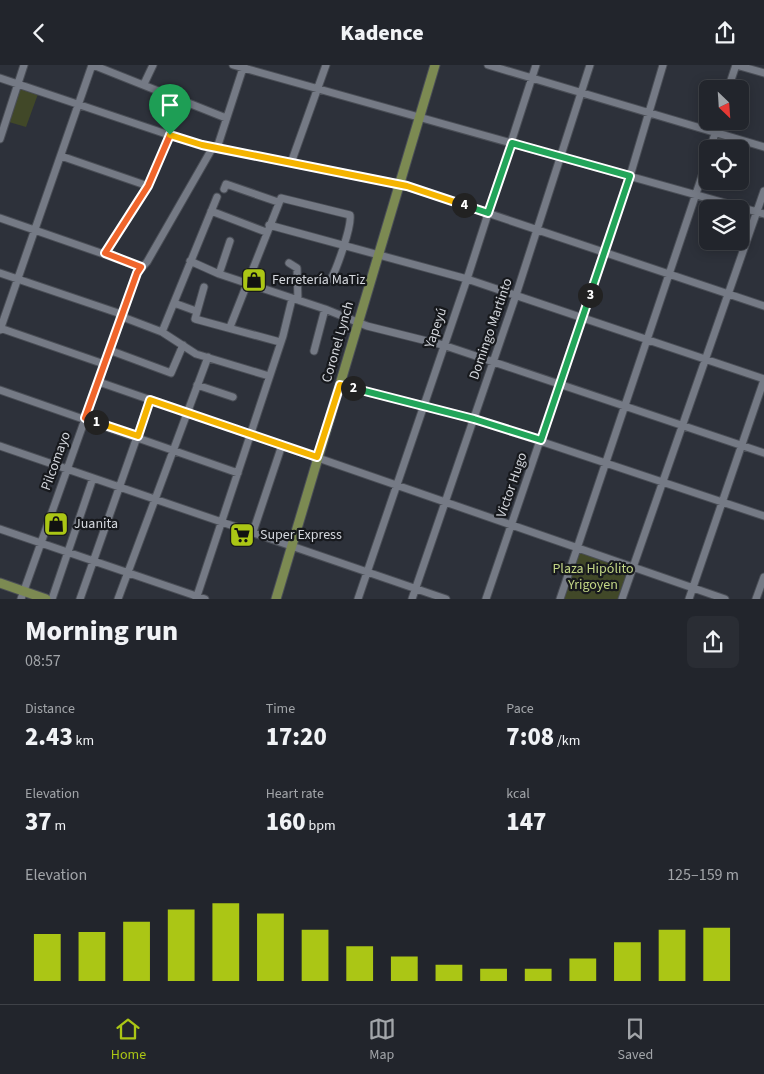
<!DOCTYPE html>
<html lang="en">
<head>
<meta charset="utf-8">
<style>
	:root { --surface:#22252c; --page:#2a2d34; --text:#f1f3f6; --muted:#a2a5a9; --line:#3f4248; --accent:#abc615 }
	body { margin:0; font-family:"Source Sans 3",sans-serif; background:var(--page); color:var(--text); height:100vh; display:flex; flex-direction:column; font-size:19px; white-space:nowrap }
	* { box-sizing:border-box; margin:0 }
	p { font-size:16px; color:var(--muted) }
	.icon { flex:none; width:28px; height:28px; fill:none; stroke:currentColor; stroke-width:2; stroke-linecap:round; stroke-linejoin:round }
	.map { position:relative; height:534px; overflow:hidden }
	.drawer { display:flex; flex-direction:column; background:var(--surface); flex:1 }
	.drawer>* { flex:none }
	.needle { width:32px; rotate:155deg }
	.fabs { position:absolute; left:699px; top:15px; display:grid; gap:10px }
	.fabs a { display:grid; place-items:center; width:50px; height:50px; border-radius:8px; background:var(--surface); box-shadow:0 2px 12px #0003,0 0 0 1px var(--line); font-size:25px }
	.pin { position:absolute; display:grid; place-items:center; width:42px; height:42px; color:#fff; margin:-51px -21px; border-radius:50% 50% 50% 0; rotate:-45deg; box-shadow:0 0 5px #0007 }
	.pin .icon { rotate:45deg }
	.km { position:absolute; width:25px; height:25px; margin:-12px; border-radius:50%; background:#222; color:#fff; font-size:14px; line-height:25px; text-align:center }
	.round { display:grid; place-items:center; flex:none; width:52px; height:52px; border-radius:8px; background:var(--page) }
	.headline { display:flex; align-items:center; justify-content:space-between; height:85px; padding:0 25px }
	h1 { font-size:28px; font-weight:800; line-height:38px }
	.figures { display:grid; grid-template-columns:repeat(3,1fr); gap:8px; height:85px; padding:5px 25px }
	.figures div { display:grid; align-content:center }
	.figures b { font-size:25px; font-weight:800 }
	.figures small { font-size:14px; font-weight:400 }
	.figures p { font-size:14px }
	.chart { height:140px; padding:10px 25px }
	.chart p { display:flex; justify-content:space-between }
	.chart svg { width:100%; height:90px; margin-top:5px; stroke:var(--accent); stroke-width:6 }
	header { display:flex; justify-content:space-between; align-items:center; height:65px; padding:0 25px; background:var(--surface); font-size:22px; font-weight:800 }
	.tabs { display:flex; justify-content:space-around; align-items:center; height:70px; border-top:1px solid var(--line); background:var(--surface); font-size:14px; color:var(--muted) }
	.tabs a { display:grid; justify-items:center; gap:2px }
	.tabs .selected { color:var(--accent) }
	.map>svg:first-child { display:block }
</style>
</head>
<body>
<header><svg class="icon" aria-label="back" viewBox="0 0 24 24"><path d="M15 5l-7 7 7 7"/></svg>Kadence<svg class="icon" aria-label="share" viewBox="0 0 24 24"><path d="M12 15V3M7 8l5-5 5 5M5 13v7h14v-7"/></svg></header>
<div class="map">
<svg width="764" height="534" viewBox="0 0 764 534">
	<rect width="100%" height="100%" fill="#2d313a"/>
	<path fill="#414828" d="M20 23 38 29 26 62 9 57Z
		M578 482 633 502 622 534H560Z"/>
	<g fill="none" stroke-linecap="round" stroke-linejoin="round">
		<defs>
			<path id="minor" d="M93 0 226 53
				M233 0 764 149
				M488 0 764 82
				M0 13 196 79 407 121 764 241
				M144 19 153 0
				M728 24 736 0 764 8
				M0 74 24 0
				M217 83 244 0
				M710 84 719 56
				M61 91 148 121
				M291 98 326 0
				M224 124 226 119 278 137
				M211 146 266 167
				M0 153 141 202
				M269 160 467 214 764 314
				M105 188 148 121 170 70
				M190 196 219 209 325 244 367 261 443 280 764 388
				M289 198 297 203 298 235
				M0 208 121 249
				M219 209 230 176
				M204 222 195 254 280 277
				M174 238 196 246
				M120 251 162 267 196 289 269 311
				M230 262 281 133 350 150C352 161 337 203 331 214
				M0 263 104 299
				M0 265 92 0
				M162 267 217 132
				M109 285 171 308 183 280
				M314 286 325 244
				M99 317 725 534
				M197 320 233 332
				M340 320 474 354 764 451
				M0 325 238 408
				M0 381 446 534
				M0 464 205 534
				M253 467 282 380
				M21 534 137 208 147 197 213 82
				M52 534 93 413
				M80 534 150 335
				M118 534 208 292
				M196 534 283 271 292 234
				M358 534 467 214 536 0
				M412 534 516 230 590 0
				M486 534 630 111 663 0
				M560 534 708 93
				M622 534 764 126
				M689 534 764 315
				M756 534 764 512"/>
			<path id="major" d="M0 518 46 534
				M276 534 435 0"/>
		</defs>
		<use href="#minor" stroke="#4a4e56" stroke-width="9"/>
		<use href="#major" stroke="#4a4e56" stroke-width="11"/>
		<use href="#minor" stroke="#757a85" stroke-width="7"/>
		<use href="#major" stroke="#7c8a52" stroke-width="9"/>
	</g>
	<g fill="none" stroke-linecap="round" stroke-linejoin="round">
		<defs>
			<path id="split-1" d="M96 357 85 353 137 208 141 202 105 188 148 121 170 70"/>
			<path id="split-2" d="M96 357 138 371 150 335 317 392 340 320 353 323"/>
			<path id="split-3" d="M353 323 474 354 541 375 590 230"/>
			<path id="split-4" d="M464 140 488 148 512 78 630 111 590 230"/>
			<path id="split-5" d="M170 70 202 80 407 121 464 140"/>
		</defs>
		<use href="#split-1" stroke="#fff" stroke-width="10"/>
		<use href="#split-2" stroke="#fff" stroke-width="10"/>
		<use href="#split-3" stroke="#fff" stroke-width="10"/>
		<use href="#split-4" stroke="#fff" stroke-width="10"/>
		<use href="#split-5" stroke="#fff" stroke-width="10"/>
		<use href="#split-1" stroke="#f0652b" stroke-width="6"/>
		<use href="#split-2" stroke="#f5b400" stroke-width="6"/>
		<use href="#split-3" stroke="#22a559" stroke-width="6"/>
		<use href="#split-4" stroke="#22a559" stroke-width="6"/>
		<use href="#split-5" stroke="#f5b400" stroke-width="6"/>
	</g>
	<defs>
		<symbol id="shop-square" viewBox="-11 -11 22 22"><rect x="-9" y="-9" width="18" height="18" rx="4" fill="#abc615" stroke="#17191d"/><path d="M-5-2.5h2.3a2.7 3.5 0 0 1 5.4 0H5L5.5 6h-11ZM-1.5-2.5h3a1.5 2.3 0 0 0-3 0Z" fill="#111"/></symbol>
		<symbol id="supermarket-square" viewBox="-11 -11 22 22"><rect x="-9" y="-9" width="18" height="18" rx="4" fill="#abc615" stroke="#17191d"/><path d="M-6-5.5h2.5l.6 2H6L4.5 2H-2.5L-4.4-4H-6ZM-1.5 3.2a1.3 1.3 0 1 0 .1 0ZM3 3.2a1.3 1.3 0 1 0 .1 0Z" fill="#111"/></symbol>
	</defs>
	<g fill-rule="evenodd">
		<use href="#shop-square" x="240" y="201" width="28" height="28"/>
		<use href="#shop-square" x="42" y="445" width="28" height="28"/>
		<use href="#supermarket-square" x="228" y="456" width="28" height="28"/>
	</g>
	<g text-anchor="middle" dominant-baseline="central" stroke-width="4.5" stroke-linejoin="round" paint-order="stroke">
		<g font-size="14" fill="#d4d7dd" stroke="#17191d" text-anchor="start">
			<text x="272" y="215">Ferretería MaTiz</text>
			<text x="74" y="459">Juanita</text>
			<text x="260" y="470">Super Express</text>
		</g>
		<g font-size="14" fill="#d4d7dd" stroke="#17191d">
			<text transform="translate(436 263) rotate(-71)">Yapeyú</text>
			<text transform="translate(491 264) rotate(-71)">Domingo Martinto</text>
			<text transform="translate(338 277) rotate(-74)">Coronel Lynch</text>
			<text transform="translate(56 396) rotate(-70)">Pilcomayo</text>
			<text transform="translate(512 420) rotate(-71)">Victor Hugo</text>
		</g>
		<g font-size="14" fill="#c3d685" stroke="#17191d">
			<text x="593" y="504">Plaza Hipólito<tspan x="593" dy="16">Yrigoyen</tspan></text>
		</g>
	</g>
</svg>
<div class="fabs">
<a><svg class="needle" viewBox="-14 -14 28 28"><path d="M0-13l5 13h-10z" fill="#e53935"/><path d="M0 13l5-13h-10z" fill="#a2a5a9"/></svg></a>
<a><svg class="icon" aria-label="locate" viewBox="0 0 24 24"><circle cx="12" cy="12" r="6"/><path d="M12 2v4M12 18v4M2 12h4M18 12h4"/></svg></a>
<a><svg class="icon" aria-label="layers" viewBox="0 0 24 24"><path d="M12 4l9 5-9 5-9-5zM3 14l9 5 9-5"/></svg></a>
</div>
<div class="pin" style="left:170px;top:70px;background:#1e9e55"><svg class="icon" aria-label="arrive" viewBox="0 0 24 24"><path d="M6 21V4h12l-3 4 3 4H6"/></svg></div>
<b class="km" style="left:96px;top:357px">1</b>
<b class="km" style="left:353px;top:323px">2</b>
<b class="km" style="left:590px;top:230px">3</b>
<b class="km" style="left:464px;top:140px">4</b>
</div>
<section class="drawer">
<div class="headline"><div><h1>Morning run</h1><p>08:57</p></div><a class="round"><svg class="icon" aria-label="share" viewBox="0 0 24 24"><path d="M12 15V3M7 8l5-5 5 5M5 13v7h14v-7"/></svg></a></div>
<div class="figures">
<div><p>Distance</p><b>2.43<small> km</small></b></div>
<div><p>Time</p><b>17:20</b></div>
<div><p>Pace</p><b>7:08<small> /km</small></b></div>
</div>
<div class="figures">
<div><p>Elevation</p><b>37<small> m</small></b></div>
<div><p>Heart rate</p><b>160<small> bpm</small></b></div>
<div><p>kcal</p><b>147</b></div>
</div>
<div class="chart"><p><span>Elevation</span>125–159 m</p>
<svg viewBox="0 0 160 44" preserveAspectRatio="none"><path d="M5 44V21M15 44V20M25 44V15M35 44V9M45 44V6M55 44V11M65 44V19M75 44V27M85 44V32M95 44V36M105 44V38M115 44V38M125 44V33M135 44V25M145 44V19M155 44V18"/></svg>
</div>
</section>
<nav class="tabs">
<a class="selected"><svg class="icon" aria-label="home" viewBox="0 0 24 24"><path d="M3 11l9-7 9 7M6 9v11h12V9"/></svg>Home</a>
<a><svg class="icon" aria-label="map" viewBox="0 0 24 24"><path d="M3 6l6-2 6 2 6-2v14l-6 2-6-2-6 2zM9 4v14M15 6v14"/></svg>Map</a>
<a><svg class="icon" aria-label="saved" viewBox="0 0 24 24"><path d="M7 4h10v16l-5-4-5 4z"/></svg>Saved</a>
</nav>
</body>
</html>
